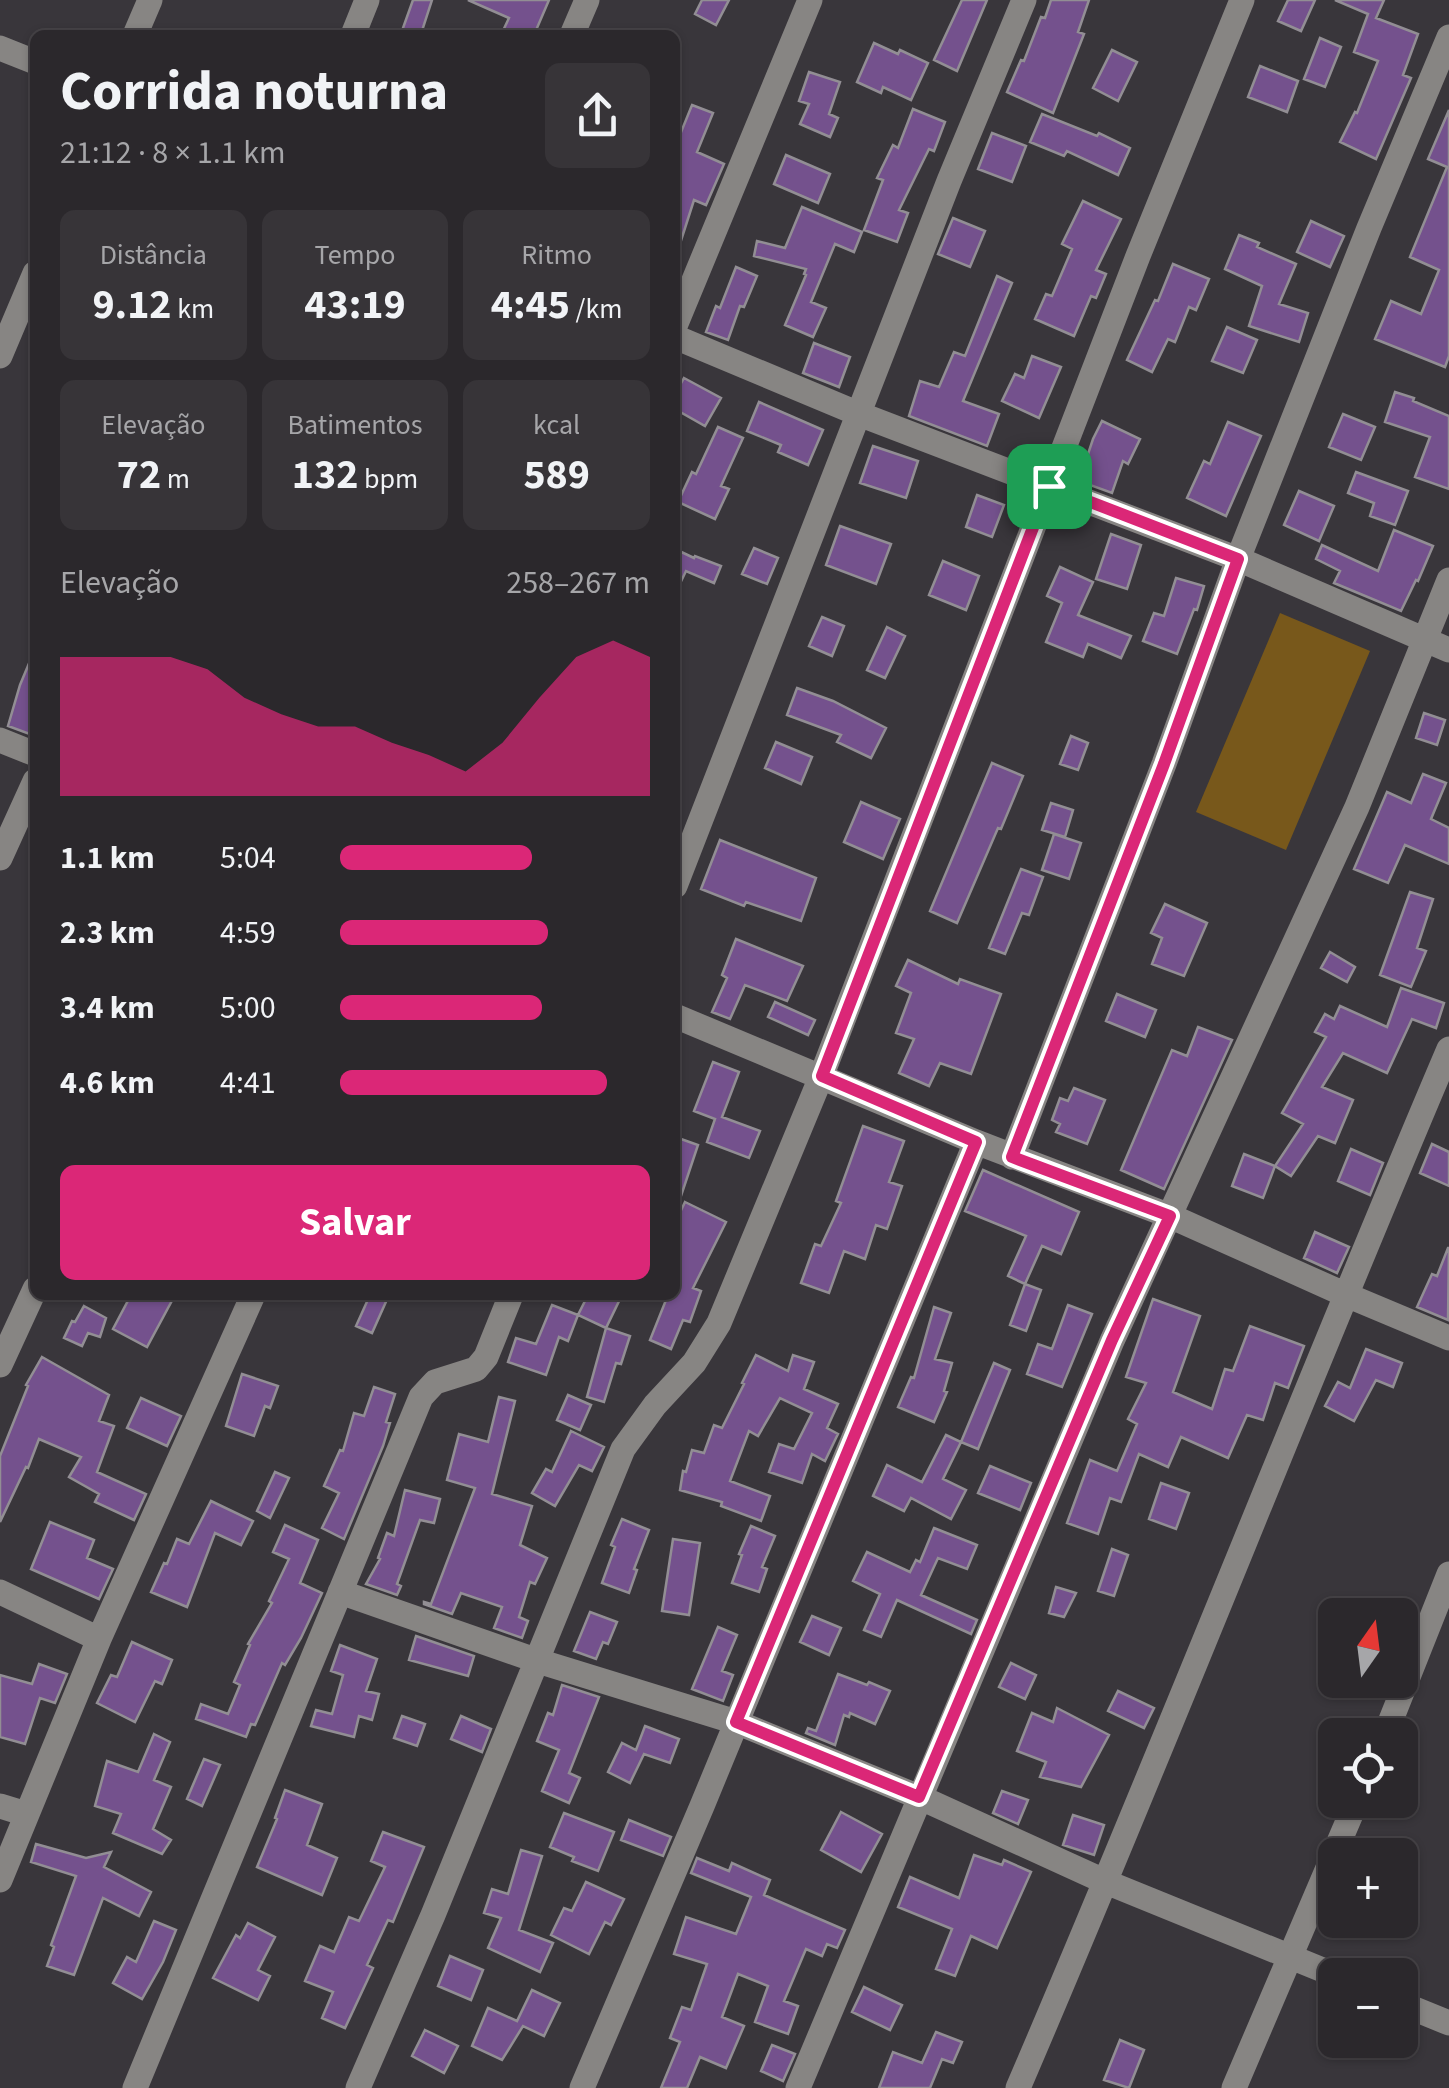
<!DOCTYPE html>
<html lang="pt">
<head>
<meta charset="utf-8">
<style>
	:root { --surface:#2b282c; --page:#373438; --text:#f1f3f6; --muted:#a6a6a9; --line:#474448; --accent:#db2777 }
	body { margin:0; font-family:"Source Sans 3",sans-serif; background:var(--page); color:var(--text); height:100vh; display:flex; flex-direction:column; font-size:38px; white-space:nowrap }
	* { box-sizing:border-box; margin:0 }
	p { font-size:32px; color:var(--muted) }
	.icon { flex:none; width:55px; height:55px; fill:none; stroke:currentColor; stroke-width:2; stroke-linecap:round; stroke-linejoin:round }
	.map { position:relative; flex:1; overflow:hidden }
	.drawer { position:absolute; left:30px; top:30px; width:650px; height:1270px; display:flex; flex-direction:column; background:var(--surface); border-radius:15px; box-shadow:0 2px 8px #0004,0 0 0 2px var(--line) }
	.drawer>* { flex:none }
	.needle { width:65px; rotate:14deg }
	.tools { position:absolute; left:1318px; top:1598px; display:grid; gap:20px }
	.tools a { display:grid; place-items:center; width:100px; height:100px; border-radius:15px; background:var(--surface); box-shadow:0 2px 8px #0004,0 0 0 2px var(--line); font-size:50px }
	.pin { position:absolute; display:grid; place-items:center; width:85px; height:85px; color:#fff; margin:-42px; border-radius:20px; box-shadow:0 5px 15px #0006 }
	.round { display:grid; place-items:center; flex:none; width:105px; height:105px; border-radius:15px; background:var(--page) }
	.headline { display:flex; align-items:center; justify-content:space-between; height:170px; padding:0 30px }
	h1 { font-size:55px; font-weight:700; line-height:75px }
	.stats { display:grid; grid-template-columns:repeat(3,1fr); gap:15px; height:170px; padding:10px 30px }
	.stats div { display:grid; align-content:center; border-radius:15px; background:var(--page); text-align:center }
	.stats b { font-size:42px; font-weight:700 }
	.stats small { font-size:28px; font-weight:400 }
	.stats p { font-size:28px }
	.chart { height:280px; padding:20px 30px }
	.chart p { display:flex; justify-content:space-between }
	.chart svg { width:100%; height:180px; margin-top:10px; fill:var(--accent); opacity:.7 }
	.cta { display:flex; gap:20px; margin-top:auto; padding:20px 30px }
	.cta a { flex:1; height:115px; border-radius:15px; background:var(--accent); color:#fff; font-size:40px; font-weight:700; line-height:115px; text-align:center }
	ul { padding:0 30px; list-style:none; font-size:32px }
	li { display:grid; grid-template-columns:160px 120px 1fr; align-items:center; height:75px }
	li i { height:25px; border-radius:12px; background:var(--accent) }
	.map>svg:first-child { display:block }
</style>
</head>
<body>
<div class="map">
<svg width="1449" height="2088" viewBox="0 0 1449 2088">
	<rect width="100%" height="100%" fill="#39363b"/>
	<path fill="#78581b" d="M1280 613 1370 651 1286 850 1196 812Z"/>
	<path fill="#74518d" stroke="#928e94" stroke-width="2.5" d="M413 0H432L421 34 403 28Z
		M468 0H549L534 35H501L509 18Z
		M702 0H729L716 25 695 14Z
		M962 0H987L957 71 934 60Z
		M1051 0H1089L1078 32 1084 34 1053 113 1007 92 1021 60 1024 61 1041 17 1045 18Z
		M1288 0H1315L1301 31 1278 21Z
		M1335 0H1384L1376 18 1418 34 1403 75 1411 78 1376 159 1340 142 1355 112 1357 113 1378 61 1354 52 1368 14Z
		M1320 38 1341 47 1325 87 1304 79Z
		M874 43 898 54 900 50 928 63 911 100 883 87 881 93 857 82Z
		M1112 50 1137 62 1118 101 1093 88Z
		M1260 66 1298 81 1287 112 1248 97Z
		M809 72 840 82 829 114 838 118 830 137 800 124 809 104 799 101Z
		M692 105 713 113 697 152 724 164 706 205 694 200 678 250H675V147Z
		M913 109 945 122 934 151 929 149 899 210 908 213 897 242 864 230 883 180 877 178 893 145 898 148Z
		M1449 110V356L1445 367 1375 339 1391 301 1421 314 1439 270 1410 257 1447 167 1428 159Z
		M1042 114 1097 136 1099 133 1130 148 1118 175 1067 151 1064 156 1030 142Z
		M992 133 1026 146 1012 182 978 169Z
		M786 155 830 174 818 203 774 184Z
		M1083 201 1121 219 1096 270 1106 274 1096 298 1091 296 1074 336 1035 319 1046 294 1052 296 1072 249 1062 244Z
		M802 207 862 232 854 252 835 244 811 302 826 308 813 337 785 325 806 275 804 274 806 269 754 256 757 241 785 248Z
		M953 218 985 231 970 267 938 254Z
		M1311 221 1344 236 1330 267 1297 252Z
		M1239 235 1259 243 1257 247 1296 264 1279 304 1308 313 1299 342 1249 326 1262 286 1225 269Z
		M1173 264 1209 279 1196 310 1189 307 1175 342 1168 339 1152 372 1127 360 1155 300 1158 301Z
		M736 267 757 276 744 307 740 306 728 340 706 332 716 306 720 308Z
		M997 276 1012 283 963 401 999 414 987 446 909 416 920 381 939 387 954 352 965 356Z
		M1227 327 1257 340 1243 373 1212 361Z
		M814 343 850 357 839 387 803 373Z
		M1032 356 1061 367 1039 418 1002 401 1015 374 1024 378Z
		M684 378 721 398 705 426 675 409V394Z
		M1395 392 1414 398 1413 401 1449 416V489L1415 477 1430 437 1385 422Z
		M759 402 823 430 808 465 778 452 781 445 747 431Z
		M1343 414 1375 427 1361 460 1329 447Z
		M1102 421 1140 439 1128 464 1123 461 1112 493 1079 481 1093 439Z
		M1228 422 1261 436 1226 516 1187 498 1204 461 1210 464Z
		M718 427 743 438 721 486 729 489 715 519 678 502 692 472 696 474Z
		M873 446 918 461 906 498 860 483Z
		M1356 472 1408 491 1395 525 1370 516 1374 503 1348 493Z
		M1299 491 1334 506 1319 541 1284 525Z
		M977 495 1004 505 992 537 966 527Z
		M840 526 891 544 876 584 826 565Z
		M1394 530 1433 546 1418 581 1416 580 1401 611 1334 583 1340 571 1316 559 1322 545 1378 571Z
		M1111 534 1141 545 1127 589 1096 579Z
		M754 548 778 558 767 584 742 574Z
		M675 549 694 558 695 556 721 566 714 583 686 571 675 594Z
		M943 561 979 576 966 610 929 595Z
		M1060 567 1093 582 1078 615 1131 636 1121 658 1088 644 1083 657 1046 642 1062 603 1047 596Z
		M1176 578 1204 586 1197 610 1194 609 1177 654 1143 641 1154 613 1164 616Z
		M822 617 844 626 832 656 809 646Z
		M887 627 905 636 885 678 867 670Z
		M35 649V736L8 726 20 685Z
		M797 688 833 701 886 728 871 758 837 742 841 735 787 715Z
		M1424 713 1445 720 1437 745 1416 738Z
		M1071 736 1088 743 1078 770 1060 764Z
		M776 742 812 757 801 784 765 768Z
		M992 763 1023 776 1001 829 998 828 957 923 930 911Z
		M1423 774 1446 783 1431 819 1449 828V864L1405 845 1388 883 1354 869 1387 792 1411 803Z
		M861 802 900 819 883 859 844 842Z
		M1051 803 1073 810 1065 837 1042 830Z
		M1054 834 1081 843 1069 879 1042 870Z
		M720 840 816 878 801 921 746 902 744 906 701 889Z
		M1021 869 1043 877 1029 915 1022 913 1005 954 989 948Z
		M1410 892 1433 899 1417 948 1426 951 1411 987 1380 975Z
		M1165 904 1207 923 1184 976 1152 964 1162 938 1151 933Z
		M736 939 803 966 787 1001 745 985 730 1019 712 1012 727 978 722 975Z
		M1330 952 1355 967 1347 982 1321 968Z
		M908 960 958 984 960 979 1001 994 971 1074 940 1063 929 1086 899 1073 914 1039 896 1033 911 993 896 986Z
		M1401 988 1444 1003 1436 1028 1412 1019 1387 1073 1343 1053 1322 1087 1353 1100 1335 1143 1318 1136 1291 1176 1275 1166 1303 1124 1282 1113 1326 1037 1315 1032 1325 1014 1334 1019 1340 1006 1387 1027Z
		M1117 994 1156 1010 1145 1037 1106 1021Z
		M775 1002 815 1020 808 1035 768 1017Z
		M1198 1027 1232 1040 1164 1189 1121 1170 1172 1050 1187 1056Z
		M713 1062 739 1072 722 1117 760 1131 749 1158 707 1142 715 1119 694 1111Z
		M1074 1088 1105 1100 1087 1144 1056 1132 1060 1124 1052 1120 1060 1098 1068 1101Z
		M863 1126 904 1141 889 1182 902 1186 887 1229 876 1225 865 1259 844 1251 829 1293 801 1283 815 1244 821 1246 841 1203 836 1201Z
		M681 1139 698 1145 678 1205H675V1142L679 1144Z
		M1432 1144 1449 1152V1186L1420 1173Z
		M1351 1149 1383 1163 1370 1195 1338 1181Z
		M1244 1154 1275 1166 1263 1198 1232 1186Z
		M983 1170 1079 1212 1061 1254 1042 1246 1025 1284 1008 1276 1026 1236 965 1211Z
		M685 1202 726 1222 693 1288 701 1291 690 1322 683 1320 671 1349 650 1340 668 1295H675V1223Z
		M1315 1232 1349 1247 1337 1273 1304 1258Z
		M1448 1248H1449L1448 1320 1417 1307 1432 1274 1437 1276Z
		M1025 1284 1041 1290 1026 1331 1010 1325Z
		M131 1295H175L147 1347 113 1329Z
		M370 1295H389L372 1333 356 1326Z
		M588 1295H611L620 1299 606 1328 578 1315Z
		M1153 1299 1200 1316 1173 1392 1212 1409 1225 1369 1233 1371 1250 1326 1304 1346 1288 1388 1275 1383 1263 1420 1247 1415 1228 1458 1181 1437 1168 1467 1139 1454 1121 1502 1110 1498 1098 1534 1067 1523 1090 1460 1117 1471 1137 1424 1128 1419 1146 1383 1126 1377Z
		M552 1305 578 1315 568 1341 559 1337 546 1375 508 1362 516 1338 536 1344Z
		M1068 1305 1092 1314 1062 1387 1027 1374 1038 1344 1052 1349Z
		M84 1306 106 1318 100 1337 88 1333 82 1346 64 1338 72 1321 75 1322Z
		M934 1307 951 1313 935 1359 952 1363 944 1391 947 1392 934 1422 898 1407 911 1377 914 1378Z
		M606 1328 630 1336 621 1364 616 1363 604 1402 587 1397Z
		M1366 1349 1402 1363 1393 1387 1376 1380 1354 1421 1325 1406 1338 1382 1350 1388Z
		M756 1355 788 1371 793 1355 814 1362 804 1389 838 1404 827 1428 838 1434 836 1438 825 1461 812 1454 802 1483 769 1472 779 1444 794 1449 812 1413 780 1398 758 1436 749 1431 730 1481 770 1496 761 1521 721 1506 722 1502 680 1490 683 1471 686 1472 692 1450 704 1453 714 1425 722 1428 744 1384 742 1383Z
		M42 1357 109 1395 99 1421 114 1426 97 1472 146 1494 134 1520 95 1502 99 1494 69 1477 81 1457 39 1439 28 1468 26 1467 0 1522V1456L28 1386 26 1385Z
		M994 1363 1010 1370 978 1449 961 1442Z
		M242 1374 278 1386 270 1408 265 1406 254 1436 226 1426Z
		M374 1387 395 1394 386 1422 390 1423 383 1446 344 1539 322 1528 339 1493 324 1486 340 1450 343 1451 354 1413 364 1416Z
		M568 1395 591 1405 580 1430 557 1420Z
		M499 1397 515 1401 492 1494 532 1506 520 1545 547 1558 535 1584 530 1582 519 1617 528 1621 522 1638 494 1628 502 1607 461 1593 452 1614 424 1604V1602L431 1604 475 1488 447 1480 459 1434 488 1442Z
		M141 1398 181 1416 167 1446 127 1428Z
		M571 1431 604 1447 592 1471 579 1465 555 1506 532 1493 546 1469 552 1472Z
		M946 1435 961 1442 943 1479 966 1490 951 1519 911 1498 904 1511 873 1496 887 1465 922 1482Z
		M990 1466 1031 1483 1020 1510 978 1493Z
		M275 1472 289 1478 270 1518 257 1511Z
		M1161 1483 1189 1493 1176 1529 1149 1519Z
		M405 1490 440 1499 434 1523 420 1520 397 1584 401 1586 397 1595 366 1584 380 1559 378 1558 387 1533 394 1536Z
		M211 1501 253 1521 241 1545 215 1533 187 1607 151 1592 164 1563 167 1564 177 1539 189 1544Z
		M622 1519 649 1530 634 1569 637 1570 629 1593 602 1583 615 1547 611 1545Z
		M50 1522 94 1540 87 1558 113 1569 99 1599 31 1569Z
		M285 1525 318 1540 300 1583 322 1593 301 1638 285 1665 282 1663 255 1725 251 1724 246 1737 196 1719 201 1704 228 1714 240 1685 234 1682 250 1645 248 1644 272 1603 269 1601 289 1559 273 1552Z
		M751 1526 775 1536 762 1567 767 1569 759 1592 732 1583 742 1555 739 1554Z
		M934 1528 977 1545 967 1569 938 1558 921 1595 977 1620 971 1634 897 1600 881 1637 864 1630 880 1594 853 1581 867 1552 910 1572 916 1560 920 1562Z
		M673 1539 700 1543 689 1615 662 1611Z
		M1112 1549 1128 1555 1114 1596 1098 1591Z
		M1056 1587 1076 1593 1064 1617 1049 1613Z
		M590 1612 617 1622 608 1644 603 1642 596 1659 574 1651Z
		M812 1616 841 1628 829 1655 800 1642Z
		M718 1627 737 1635 722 1671 733 1675 723 1701 692 1689Z
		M416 1636 474 1656 468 1676 409 1660Z
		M132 1642 172 1660 162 1684 155 1681 135 1722 97 1703 111 1675 117 1677Z
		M340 1645 377 1659 366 1691 379 1694 372 1720 359 1716 354 1737 311 1726 316 1710 332 1714 343 1675 331 1671Z
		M1011 1663 1036 1675 1025 1699 999 1687Z
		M39 1664 67 1674 55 1703 40 1698 25 1744 0 1737V1675L32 1684Z
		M838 1674 867 1685 869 1682 890 1691 875 1724 850 1713 849 1717 844 1715 835 1745 806 1733 808 1728 816 1731Z
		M562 1685 599 1697 569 1773 580 1778 569 1803 542 1791 559 1750 537 1741 548 1713 553 1715Z
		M1118 1691 1154 1708 1144 1728 1108 1711Z
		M1057 1708 1109 1735 1081 1787 1040 1777 1046 1762 1017 1751 1032 1713 1053 1722Z
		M402 1716 425 1724 417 1746 394 1738Z
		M461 1716 491 1729 482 1752 451 1739Z
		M645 1726 679 1739 670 1763 644 1754 630 1783 608 1772 622 1743 636 1750Z
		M154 1734 170 1742 154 1780 171 1787 153 1829 171 1840 162 1854 113 1833 121 1814 95 1806 107 1761 138 1772Z
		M204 1759 220 1765 202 1806 187 1799Z
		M285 1790 322 1804 307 1845 337 1858 322 1895 257 1867 277 1819 275 1818Z
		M1002 1791 1028 1800 1018 1824 993 1813Z
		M841 1812 882 1834 861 1872 821 1850Z
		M564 1813 614 1832 598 1871 572 1861 574 1857 550 1847Z
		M1073 1815 1104 1825 1094 1855 1063 1845Z
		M629 1820 671 1837 663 1856 621 1840Z
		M383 1832 424 1847 393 1922 388 1920 367 1965 373 1968 345 2028 322 2018 333 1992 305 1981 320 1946 334 1952 349 1917 359 1921 385 1867 371 1861Z
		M36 1844 86 1858 111 1852 104 1867 151 1892 139 1916 103 1898 74 1975 47 1966 54 1947 51 1945 76 1876 31 1862Z
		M521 1850 542 1856 519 1930 553 1943 540 1972 488 1948 501 1918 484 1913 492 1889 508 1894Z
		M974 1855 1002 1865 1004 1860 1031 1872 997 1948 971 1936 955 1976 936 1969 952 1929 898 1907 910 1877 959 1898Z
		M697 1858 729 1871 732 1863 770 1880 764 1895 845 1930 837 1948 827 1944 822 1956 806 1949 784 2001 798 2006 788 2034 755 2022 768 1986 738 1974 722 2017 744 2026 726 2068 700 2057 687 2088H661L680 2042 670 2038 682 2007 691 2010 707 1964 674 1954 686 1917 736 1934 751 1897 691 1873Z
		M586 1882 624 1899 611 1925 605 1922 589 1954 551 1935 564 1908 572 1911Z
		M154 1921 176 1930 163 1962 142 1999 113 1983 127 1957 136 1962Z
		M248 1923 275 1937 258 1970 270 1976 258 2000 213 1978 236 1935 240 1938Z
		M450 1956 483 1970 471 2000 438 1986Z
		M864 1987 902 2005 890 2030 852 2012Z
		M532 1990 560 2003 544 2036 523 2026 502 2060 472 2046 488 2008 517 2021Z
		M425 2030 458 2046 444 2073 412 2056Z
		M936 2032 962 2042 953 2063 942 2059 930 2088H879L893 2052 922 2063Z
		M1120 2040 1144 2050 1129 2088 1104 2080Z
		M772 2045 795 2054 783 2081 761 2071Z"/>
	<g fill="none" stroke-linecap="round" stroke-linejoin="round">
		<path stroke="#878583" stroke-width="25" d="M135 35 150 0
			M353 35 367 0
			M572 35 587 0
			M0 48 35 62
			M675 326 810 0
			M675 337 859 414 1238 559 1449 650
			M0 356 35 273
			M0 740 35 754
			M0 858 35 781
			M675 886 949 181 1024 0
			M675 1016 976 1142 1170 1216 1344 1294 1449 1338
			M1012 1157 1164 764 1238 559 1369 228 1449 37
			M0 1365 35 1289
			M0 1592 99 1639
			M340 1592 538 1661 736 1722 919 1797 1106 1882 1335 1975
			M1385 1735 1449 1574
			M0 1806 26 1814
			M0 1880 99 1639 253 1295
			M1400 2003 1449 2023
			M135 2088 421 1397 435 1382 476 1369 486 1357 511 1295
			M358 2088 433 1915 623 1449 655 1405 694 1363 719 1323 821 1077 1138 256 1242 0
			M582 2088 702 1806 976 1142
			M798 2088 1112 1341 1357 807 1449 580
			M1018 2088C1166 1744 1302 1394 1449 1049
			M1234 2088 1357 1800"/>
	</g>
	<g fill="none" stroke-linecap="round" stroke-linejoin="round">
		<defs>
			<path id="route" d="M1049 486 1238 559 1164 764 1012 1157 1170 1216 1112 1340 919 1797 736 1722 976 1142 822 1076Z"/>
		</defs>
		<use href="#route" stroke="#fff" stroke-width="20"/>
		<use href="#route" stroke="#db2777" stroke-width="12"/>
	</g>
</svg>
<div class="tools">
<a><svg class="needle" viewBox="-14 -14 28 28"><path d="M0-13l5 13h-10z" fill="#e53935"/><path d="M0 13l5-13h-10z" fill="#a6a6a9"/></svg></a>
<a><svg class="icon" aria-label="locate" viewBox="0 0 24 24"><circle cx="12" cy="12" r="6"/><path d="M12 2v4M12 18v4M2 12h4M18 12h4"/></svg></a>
<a>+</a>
<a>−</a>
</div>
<div class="pin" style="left:1049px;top:486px;background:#1e9e55"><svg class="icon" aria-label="arrive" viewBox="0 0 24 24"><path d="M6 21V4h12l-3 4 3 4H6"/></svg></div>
<section class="drawer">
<div class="headline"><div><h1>Corrida noturna</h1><p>21:12 · 8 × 1.1 km</p></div><a class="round"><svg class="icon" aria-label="share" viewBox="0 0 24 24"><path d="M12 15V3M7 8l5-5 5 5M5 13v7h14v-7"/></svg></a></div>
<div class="stats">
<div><p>Distância</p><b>9.12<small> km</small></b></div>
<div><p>Tempo</p><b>43:19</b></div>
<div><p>Ritmo</p><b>4:45<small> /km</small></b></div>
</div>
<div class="stats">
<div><p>Elevação</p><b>72<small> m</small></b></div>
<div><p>Batimentos</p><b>132<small> bpm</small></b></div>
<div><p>kcal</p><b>589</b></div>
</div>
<div class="chart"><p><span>Elevação</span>258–267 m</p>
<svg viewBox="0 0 160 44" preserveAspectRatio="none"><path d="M0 44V10L10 10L20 10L30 10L40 13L50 20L60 24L70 27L80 27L90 31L100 34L110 38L120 31L130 20L140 10L150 6L160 10V44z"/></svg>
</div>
<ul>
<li><b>1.1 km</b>5:04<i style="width:62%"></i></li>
<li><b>2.3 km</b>4:59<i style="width:67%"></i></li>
<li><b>3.4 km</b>5:00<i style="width:65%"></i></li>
<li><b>4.6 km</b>4:41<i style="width:86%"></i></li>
</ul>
<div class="cta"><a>Salvar</a></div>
</section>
</div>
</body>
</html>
